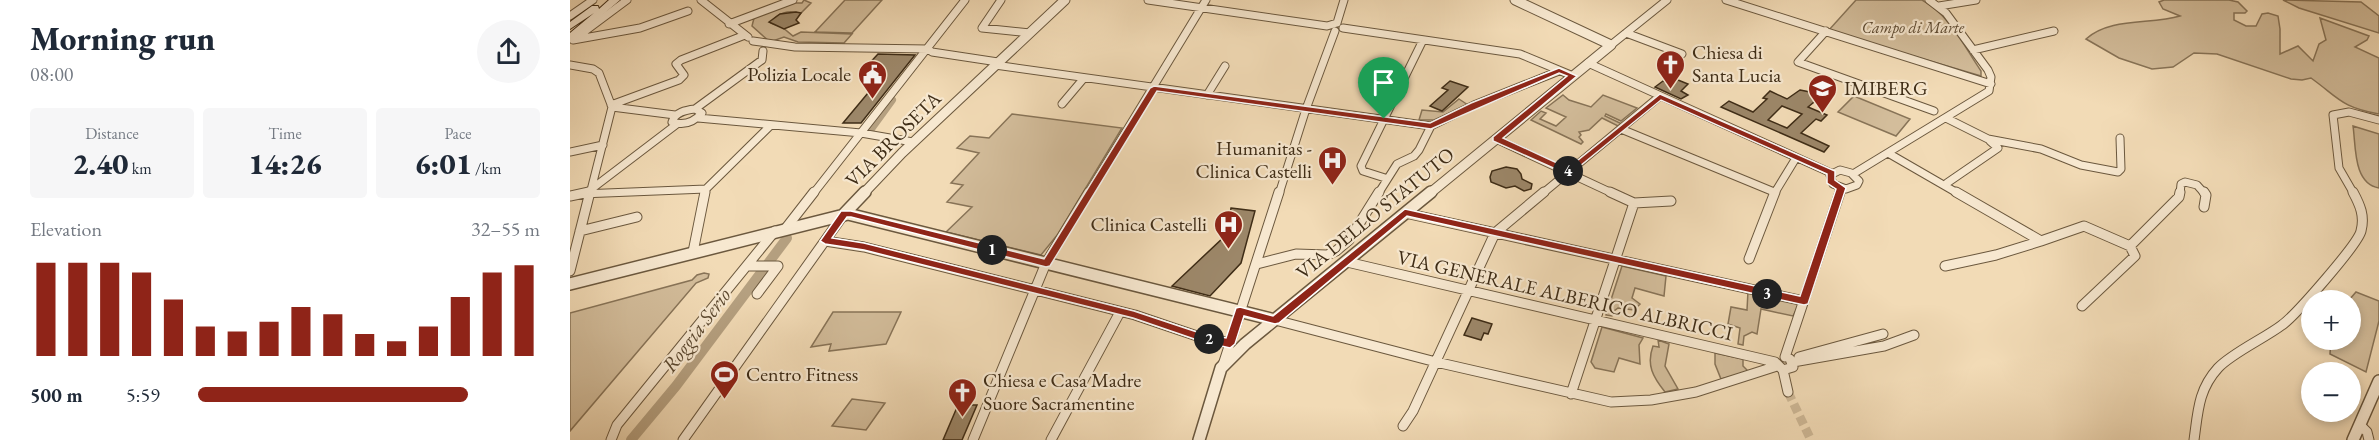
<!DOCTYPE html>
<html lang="en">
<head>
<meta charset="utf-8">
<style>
	:root { --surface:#fff; --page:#f6f6f7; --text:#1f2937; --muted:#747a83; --accent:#8f2418 }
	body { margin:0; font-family:"EB Garamond",serif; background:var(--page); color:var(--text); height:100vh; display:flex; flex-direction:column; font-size:22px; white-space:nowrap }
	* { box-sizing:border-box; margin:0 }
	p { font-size:20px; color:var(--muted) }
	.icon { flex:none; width:33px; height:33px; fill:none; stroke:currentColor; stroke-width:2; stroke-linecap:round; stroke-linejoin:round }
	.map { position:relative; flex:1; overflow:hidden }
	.panel { display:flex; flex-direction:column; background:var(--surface); width:570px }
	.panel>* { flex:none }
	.buttons { position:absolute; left:1731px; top:290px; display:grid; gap:12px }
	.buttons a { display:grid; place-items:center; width:60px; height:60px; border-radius:50%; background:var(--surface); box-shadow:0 3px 9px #0003; font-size:30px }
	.pin { position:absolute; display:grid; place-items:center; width:51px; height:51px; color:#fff; margin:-62px -26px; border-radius:50% 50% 50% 0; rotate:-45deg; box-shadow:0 0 6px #0007 }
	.pin .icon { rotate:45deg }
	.km { position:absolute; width:30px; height:30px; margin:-15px; border-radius:50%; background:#222; color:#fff; font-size:16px; line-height:30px; text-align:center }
	.round { display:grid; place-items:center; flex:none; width:63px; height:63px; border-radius:32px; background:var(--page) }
	.overview { display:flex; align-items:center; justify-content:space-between; height:102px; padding:0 30px }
	h1 { font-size:33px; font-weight:800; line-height:45px }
	.figures { display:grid; grid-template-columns:repeat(3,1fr); gap:9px; height:102px; padding:6px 30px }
	.figures div { display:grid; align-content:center; border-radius:6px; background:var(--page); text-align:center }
	.figures b { font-size:30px; font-weight:800 }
	.figures small { font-size:16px; font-weight:400 }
	.figures p { font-size:16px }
	.chart { height:168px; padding:12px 30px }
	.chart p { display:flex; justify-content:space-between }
	.chart svg { width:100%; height:108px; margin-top:6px; stroke:var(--accent); stroke-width:6 }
	ul { padding:0 30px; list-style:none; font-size:20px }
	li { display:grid; grid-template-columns:96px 72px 1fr; align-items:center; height:45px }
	li i { height:15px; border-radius:8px; background:var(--accent) }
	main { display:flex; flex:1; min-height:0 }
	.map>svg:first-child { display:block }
</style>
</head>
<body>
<main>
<section class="panel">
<div class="overview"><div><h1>Morning run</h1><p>08:00</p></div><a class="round"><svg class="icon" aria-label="share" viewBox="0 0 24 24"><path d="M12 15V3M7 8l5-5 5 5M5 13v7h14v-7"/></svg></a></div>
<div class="figures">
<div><p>Distance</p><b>2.40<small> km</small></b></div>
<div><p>Time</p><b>14:26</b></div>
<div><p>Pace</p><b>6:01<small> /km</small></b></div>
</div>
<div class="chart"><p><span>Elevation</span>32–55 m</p>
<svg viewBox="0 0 160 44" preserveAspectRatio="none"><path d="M5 44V6M15 44V6M25 44V6M35 44V10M45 44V21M55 44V32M65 44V34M75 44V30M85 44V24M95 44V27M105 44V35M115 44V38M125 44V32M135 44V20M145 44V10M155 44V7"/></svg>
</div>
<ul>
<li><b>500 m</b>5:59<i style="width:79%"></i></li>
</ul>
</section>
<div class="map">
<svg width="1809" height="440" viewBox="0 0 1809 440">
	<rect width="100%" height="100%" fill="#f2dbb6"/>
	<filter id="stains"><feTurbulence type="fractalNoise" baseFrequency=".00333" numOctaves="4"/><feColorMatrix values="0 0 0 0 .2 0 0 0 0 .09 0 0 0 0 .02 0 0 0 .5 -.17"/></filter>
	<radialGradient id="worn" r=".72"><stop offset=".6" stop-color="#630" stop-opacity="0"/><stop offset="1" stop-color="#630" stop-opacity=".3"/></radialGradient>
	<path fill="#d3bd9b" stroke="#887458" stroke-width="1.5" d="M234 0 241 3 230 14C220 9 206 13 201 23L212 27 223 36 231 32 282 34 274 43 228 42 214 37 200 42 182 26 184 18 220 3H232Z
		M275 0H312L282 33 245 32Z
		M1286 0H1352C1379 14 1394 46 1411 71V76L1258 31Z
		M1594 0H1659L1668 2 1677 11 1675 13H1664V20L1676 26H1686L1692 14 1698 13 1708 16 1710 29V54L1728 46 1743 61 1749 44 1756 40 1750 18 1799 36 1797 40 1785 47 1809 58V114C1771 107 1770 99 1741 78L1732 80 1721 79 1647 54 1624 53 1603 67 1582 69 1549 58 1516 39C1541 17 1580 25 1610 16L1593 9 1589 2Z
		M1713 0 1791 2 1809 16V33L1729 8Z
		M993 95 999 100 1021 107 1033 95 1067 108 1051 121 1036 114 1035 116 1052 124 1048 126 1032 118 1019 130 1009 132 1011 135 1009 137 1013 142 1011 144 961 120 971 111 976 113 970 119 986 126 996 117 976 108Z
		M1284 96 1340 119 1326 136 1268 112Z
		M889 99 898 105 864 120H849L852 110 873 112Z
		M442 114 552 128 488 234 471 255 376 232 402 207 377 202 393 185 381 183 409 153 387 148 400 136 419 138Z
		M1783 126 1809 134V188C1783 184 1786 146 1783 126Z
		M1052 266 1096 276 1094 296 1065 288 1062 298 1070 304 1064 310 1048 308 1044 311 1042 316 1036 315Z
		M134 273 139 274 138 278 126 283 0 431V313L122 280 127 275Z
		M1178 291 1230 302 1223 316 1191 309 1187 334 1182 332 1174 336 1173 345 1168 344 1170 328 1158 324 1161 307 1177 310Z
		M1786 292 1809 301V321L1796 372 1760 354 1761 339H1780L1779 300Z
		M263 312H331L316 344 259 351 261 344 241 347Z
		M1032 327 1073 338 1069 345 1070 364 1049 358 1044 372 1025 368 1021 362Z
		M1088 340 1099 344 1095 366 1108 389 1095 392C1083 377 1076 365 1083 346L1089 347Z
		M1145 353 1173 359V366L1179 372 1151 379 1145 364Z
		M282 399 315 403 296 430 262 426Z"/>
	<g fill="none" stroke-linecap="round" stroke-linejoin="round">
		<path stroke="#b5a080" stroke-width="8" d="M301 129 322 100"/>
		<path stroke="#b5a080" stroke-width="10" d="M61 440 106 386 217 238"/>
	</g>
	<path fill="#9c8769" stroke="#3e2c16" stroke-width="1.5" fill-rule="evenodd" d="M226 12 231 13 226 20 229 23 214 29 199 22 210 14Z
		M308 54 345 55 291 123H273L313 75H302L309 67 297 66Z
		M1108 80 1118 84 1111 91 1118 95 1111 99 1085 87 1093 81 1100 84Z
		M880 81 898 87 872 111 860 106 878 90 872 88Z
		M1230 90 1240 92 1249 98 1238 107 1257 115 1251 121 1246 119 1231 133 1259 146 1254 152 1151 107 1159 101 1183 112 1197 99 1193 98 1200 91 1217 99ZM1212 106 1232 114 1217 128 1198 120Z
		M936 167 947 169 951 174 952 179 962 184 961 189 954 191 945 186 936 188 921 182 920 177 922 171Z
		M661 208 685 211 671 263 640 296 602 286 656 235Z
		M902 318 922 324 918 334 914 333 911 340 894 335Z
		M388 405H407L392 440H373Z"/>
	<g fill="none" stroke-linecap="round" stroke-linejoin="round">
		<path stroke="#ceb896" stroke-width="9" stroke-dasharray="9 4.5" stroke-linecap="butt" d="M1218 392 1241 440"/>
		<defs>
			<path id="minor-far1" d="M131 0 178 37
				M431 0 412 28 460 33
				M578 0 757 26 767 23
				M1156 0 1421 84
				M1369 6 1406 0
				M0 16 23 0
				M767 23 774 0
				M159 24 223 0
				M773 28 950 54 1003 76
				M1256 31 1228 62 1364 111
				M1056 33 1112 54
				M6 38 57 0
				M3 40 70 28 118 11
				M183 41 225 47 358 49 362 52 428 62
				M1041 45 1097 0
				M1403 50 1484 31
				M1018 63 1261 173
				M0 65 23 69 29 73 42 107 20 194
				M425 65 861 126
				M637 95 655 66
				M492 104 514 78
				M41 105 109 80 114 75 106 64 111 60 175 35
				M42 107 105 115
				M125 109 192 60 193 51
				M125 109 132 113C124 122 114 126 102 122 105 112 116 110 125 109Z
				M128 118 291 133 343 142
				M1376 118 1418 139 1471 149 1511 165 1548 172 1551 169 1550 138
				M1051 129 1204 192
				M926 139 1044 194
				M0 152 33 145
				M1318 153 1389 194
				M1270 170 1281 173 1289 181 1287 185 1276 189 1263 184 1260 175Z
				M1283 174 1419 91 1421 77 1418 70 1376 13 1359 0
				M815 178 793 171 791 166 853 40
				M1377 183 1428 148 1420 141
				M19 191 107 124
				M11 194 136 189
				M135 194 136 189 201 125
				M243 194 395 0
				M518 194 636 0
				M709 194 736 109 765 31
				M808 194 827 164 844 156 849 150 861 126 904 105 989 71
				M972 194 1090 96
				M1204 194 1226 158
				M1269 194 1271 188
				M1610 194 1611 184 1615 182 1627 185 1635 194
				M1784 194 1769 168 1763 115 1779 112 1809 120"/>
			<path id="minor" d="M1040 192 1064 203 1101 201
				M1386 192 1471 241 1514 226 1560 246 1565 256 1512 306
				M1634 192 1636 195 1634 207
				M0 196 19 192
				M835 213 1234 301
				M216 228 244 192
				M10 231 67 217
				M255 241 294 247 565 315 630 337 660 343
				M1560 246 1609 197 1610 192
				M123 252 135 192
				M1179 259 1205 192
				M777 262 1205 362
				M687 264 726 254 757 255 766 251 779 240 809 192
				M178 266H208
				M1375 266 1426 255 1471 241
				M0 271 20 192
				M187 294 208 266
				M705 320 866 362 1041 402 1081 400 1126 392 1207 366
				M1215 357 1270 192
				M1229 357 1313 334
				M1223 362 1314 346 1344 335
				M1206 363 1213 370 1218 392
				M653 365 709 192
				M1213 370 1223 367 1220 359
				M1001 394 1064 203
				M1790 425 1797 432 1799 440
				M833 426 843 411 925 233 974 192
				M41 440 47 425 205 231
				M113 440 274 214
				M403 440 476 263 519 192
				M481 440 550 312
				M1624 440C1628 412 1628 390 1648 368 1662 353 1695 338 1712 325 1726 315 1788 244 1791 231 1795 216 1790 205 1783 192"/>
			<path id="tertiary-far1" d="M293 194 332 153 495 0
				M859 194 1041 45 945 0"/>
			<path id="tertiary" d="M274 214 295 192
				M0 284 278 214 705 320
				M629 440 651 368 675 344 861 192
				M1783 440 1809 381"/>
			<path id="secondary" d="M39 0H50L3 40 0 41V33L24 13 0 29V22L22 6H28L29 9Z"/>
		</defs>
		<use href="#minor-far1" stroke="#6b583e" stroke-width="9"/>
		<use href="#minor" stroke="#6b583e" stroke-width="11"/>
		<use href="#tertiary-far1" stroke="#6b583e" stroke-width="11"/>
		<use href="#tertiary" stroke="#6b583e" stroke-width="14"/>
		<use href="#secondary" stroke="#3e2c16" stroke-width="2"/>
		<use href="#minor-far1" stroke="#f7e8d0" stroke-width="7"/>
		<use href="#minor" stroke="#f7e8d0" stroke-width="9"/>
		<use href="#tertiary-far1" stroke="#f7e8d0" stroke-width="9"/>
		<use href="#tertiary" stroke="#f7e8d0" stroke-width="11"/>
		<use href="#secondary" fill="#f7e8d0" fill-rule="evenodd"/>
	</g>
	<path fill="#8f2418" stroke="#fff" stroke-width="1.5" fill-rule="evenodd" d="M989 68 1007 76 933 138 998 168 1090 94 1265 171V180L1276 188 1238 304 1234 305 837 216 709 323 705 324 674 316 665 344 660 348 630 341 563 318 294 250 255 244 250 241 271 211H281L474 259 580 88 584 86 860 123 901 103ZM989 73 997 76 923 137V141L999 175 1091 100 1257 174V183L1266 189 1230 296 835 209 703 316 670 307 666 308 656 338 630 333 564 311 294 243 262 238 277 217H281L476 267 480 266 587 91 861 129Z"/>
	<defs>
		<symbol id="church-pin" viewBox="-11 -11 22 30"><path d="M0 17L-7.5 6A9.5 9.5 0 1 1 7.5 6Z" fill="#8f2418" stroke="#f7e8d0"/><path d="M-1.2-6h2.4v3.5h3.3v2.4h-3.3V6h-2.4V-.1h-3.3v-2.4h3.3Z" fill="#fff"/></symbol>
		<symbol id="civic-pin" viewBox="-11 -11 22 30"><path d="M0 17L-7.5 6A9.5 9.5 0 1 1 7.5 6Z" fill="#8f2418" stroke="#f7e8d0"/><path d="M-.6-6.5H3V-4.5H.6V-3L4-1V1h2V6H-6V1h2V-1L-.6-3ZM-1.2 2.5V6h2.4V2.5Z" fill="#fff"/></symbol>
		<symbol id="school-pin" viewBox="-11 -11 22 30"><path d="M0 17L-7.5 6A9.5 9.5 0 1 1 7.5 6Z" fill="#8f2418" stroke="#f7e8d0"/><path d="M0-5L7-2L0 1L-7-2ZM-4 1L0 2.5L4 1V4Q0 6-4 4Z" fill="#fff"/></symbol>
		<symbol id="hospital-pin" viewBox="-11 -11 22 30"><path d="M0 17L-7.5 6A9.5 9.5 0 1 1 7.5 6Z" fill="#8f2418" stroke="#f7e8d0"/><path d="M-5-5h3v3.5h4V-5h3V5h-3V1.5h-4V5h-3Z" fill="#fff"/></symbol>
		<symbol id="stadium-pin" viewBox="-11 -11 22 30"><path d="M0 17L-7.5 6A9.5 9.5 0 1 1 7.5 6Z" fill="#8f2418" stroke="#f7e8d0"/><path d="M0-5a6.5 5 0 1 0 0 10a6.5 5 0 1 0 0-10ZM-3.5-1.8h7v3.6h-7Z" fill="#fff"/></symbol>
	</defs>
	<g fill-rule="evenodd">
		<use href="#church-pin" x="1084" y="48" width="33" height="45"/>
		<use href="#civic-pin" x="286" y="58" width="33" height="45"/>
		<use href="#school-pin" x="1236" y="72" width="33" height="45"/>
		<use href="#hospital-pin" x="746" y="144" width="33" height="45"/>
		<use href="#hospital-pin" x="642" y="208" width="33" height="45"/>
		<use href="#stadium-pin" x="138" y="358" width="33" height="45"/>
		<use href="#church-pin" x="376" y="376" width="33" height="45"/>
	</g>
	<g text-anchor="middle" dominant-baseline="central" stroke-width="4.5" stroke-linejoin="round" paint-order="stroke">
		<g font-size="16" font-style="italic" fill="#5c4931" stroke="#f7e8d0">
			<text x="1343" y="27">Campo di Marte</text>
		</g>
		<g font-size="20" fill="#3e2c16" stroke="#f7e8d0" text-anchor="start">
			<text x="1122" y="52">Chiesa di<tspan x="1122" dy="23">Santa Lucia</tspan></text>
			<text x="281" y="74" text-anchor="end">Polizia Locale</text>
			<text x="1274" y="88">IMIBERG</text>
			<text x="742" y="148" text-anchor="end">Humanitas -<tspan x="742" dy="23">Clinica Castelli</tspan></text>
			<text x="637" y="224" text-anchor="end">Clinica Castelli</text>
			<text x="176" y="374">Centro Fitness</text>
			<text x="413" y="380">Chiesa e Casa Madre<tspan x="413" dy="23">Suore Sacramentine</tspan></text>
		</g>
		<g font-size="20" fill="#3e2c16" stroke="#f7e8d0">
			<text transform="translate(323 139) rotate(-45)">VIA BROSETA</text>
			<text transform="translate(805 213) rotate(-39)">VIA DELLO STATUTO</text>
			<text transform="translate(995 295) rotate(13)">VIA GENERALE ALBERICO ALBRICCI</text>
		</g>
		<g font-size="21" font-style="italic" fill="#5c4930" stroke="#f7e8d0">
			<text transform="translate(126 330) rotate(-53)">Roggia Serio</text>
		</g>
	</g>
	<rect width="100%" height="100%" filter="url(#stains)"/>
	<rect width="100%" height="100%" fill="url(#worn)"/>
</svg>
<div class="buttons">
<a>+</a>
<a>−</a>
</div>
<div class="pin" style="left:814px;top:119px;background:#1e9e55"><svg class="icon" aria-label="arrive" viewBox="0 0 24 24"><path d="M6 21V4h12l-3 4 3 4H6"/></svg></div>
<b class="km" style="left:422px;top:250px">1</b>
<b class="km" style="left:639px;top:339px">2</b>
<b class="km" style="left:1197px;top:294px">3</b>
<b class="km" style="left:998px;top:171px">4</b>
</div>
</main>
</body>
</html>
